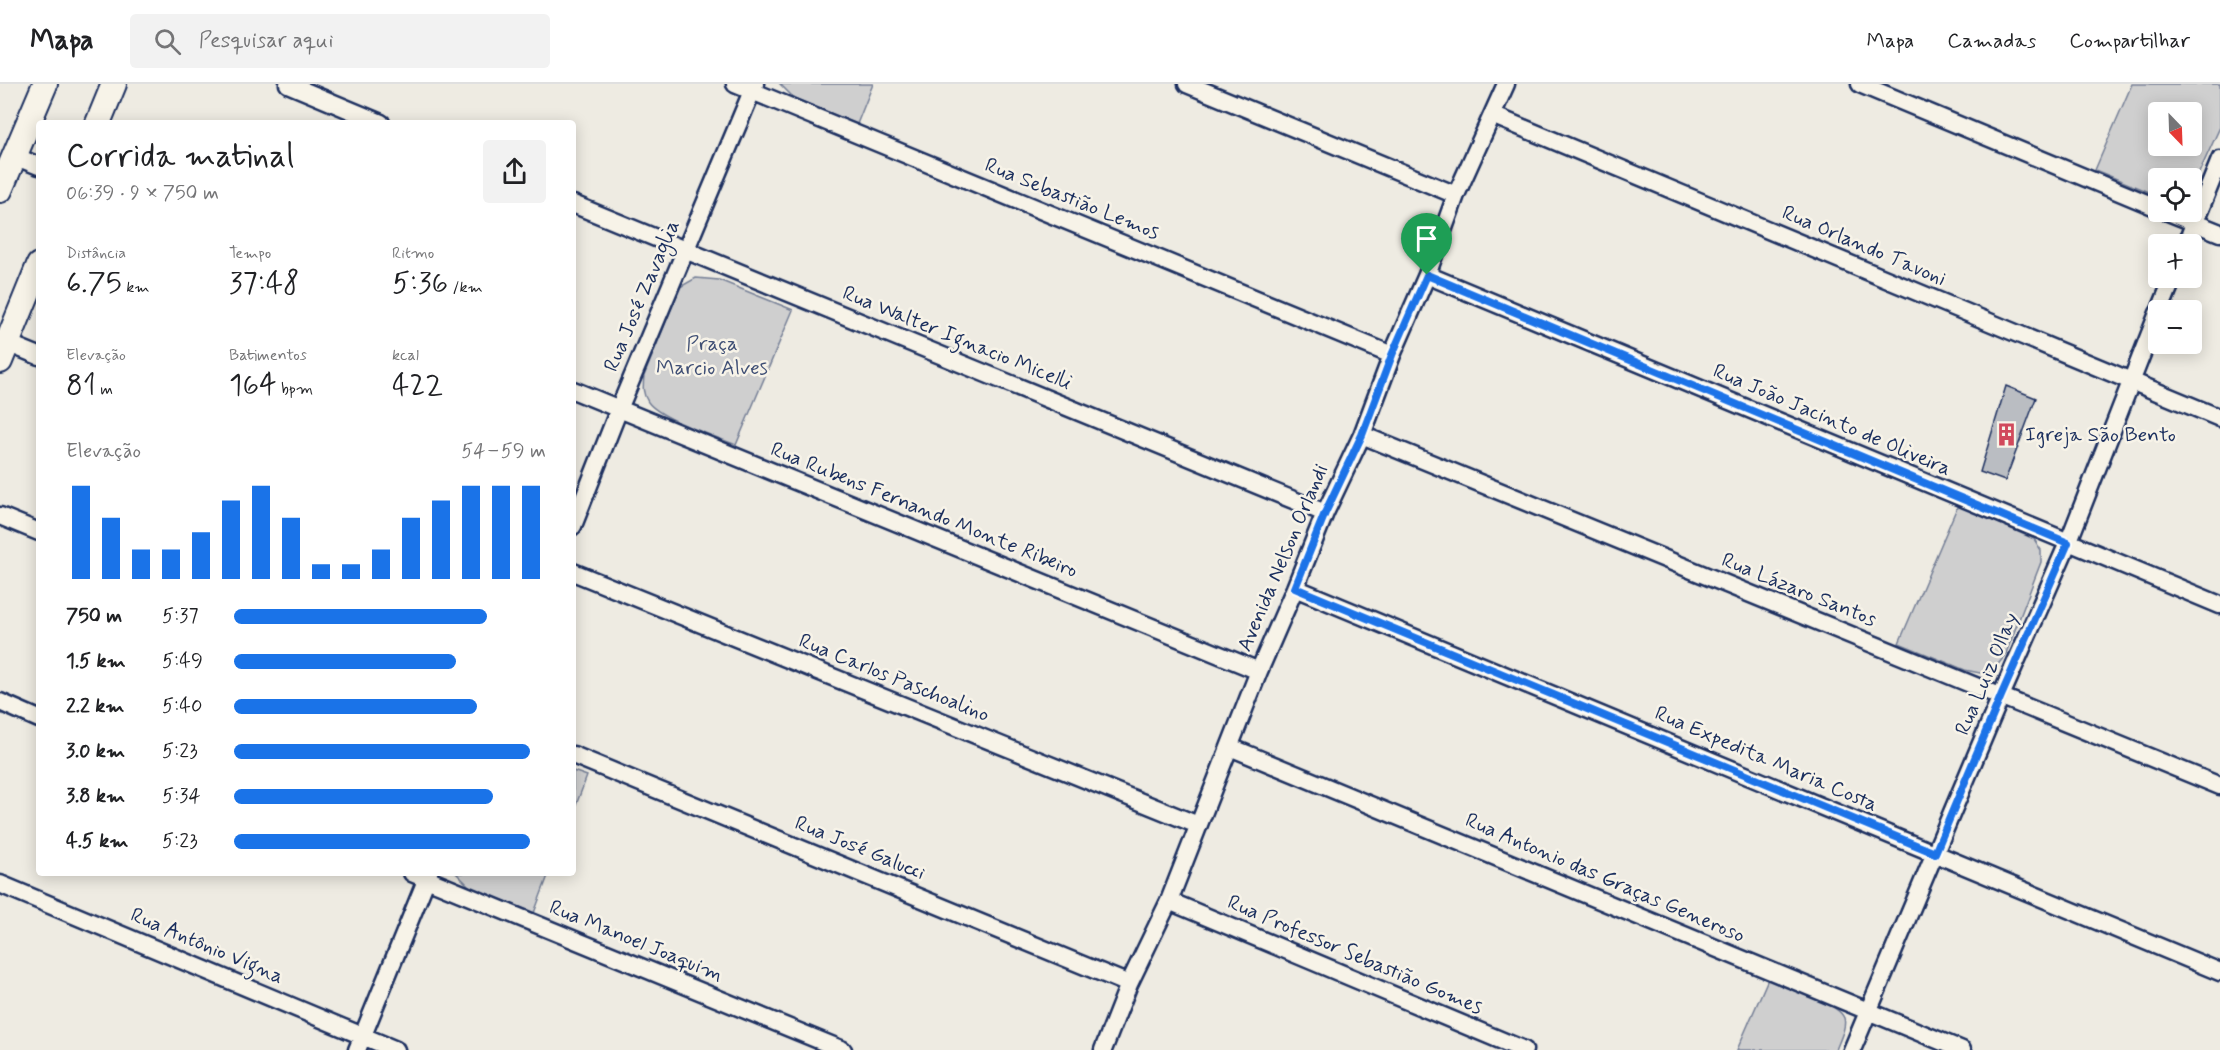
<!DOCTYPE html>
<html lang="pt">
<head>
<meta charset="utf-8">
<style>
	:root { --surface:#fff; --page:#f2f2f2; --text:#202124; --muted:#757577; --line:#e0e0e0; --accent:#1a73e8 }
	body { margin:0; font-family:Mynerve,sans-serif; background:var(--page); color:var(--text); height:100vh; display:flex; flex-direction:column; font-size:22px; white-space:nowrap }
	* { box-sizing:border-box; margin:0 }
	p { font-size:20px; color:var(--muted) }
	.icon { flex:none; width:33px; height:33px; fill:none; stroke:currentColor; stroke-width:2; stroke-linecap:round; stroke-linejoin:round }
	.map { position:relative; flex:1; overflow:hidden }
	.panel { position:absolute; left:36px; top:36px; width:540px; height:756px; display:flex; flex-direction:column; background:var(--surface); border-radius:6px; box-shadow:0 3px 15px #0003 }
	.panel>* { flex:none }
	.needle { width:39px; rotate:157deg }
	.fabs { position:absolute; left:2148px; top:18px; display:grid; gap:12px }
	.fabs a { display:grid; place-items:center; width:54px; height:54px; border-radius:6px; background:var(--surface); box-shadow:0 3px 15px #0003; font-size:30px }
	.pin { position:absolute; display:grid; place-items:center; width:51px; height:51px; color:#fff; margin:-62px -26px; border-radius:50% 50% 50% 0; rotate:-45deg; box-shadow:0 0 6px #0007 }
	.pin .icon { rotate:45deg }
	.round { display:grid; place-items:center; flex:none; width:63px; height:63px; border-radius:6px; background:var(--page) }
	.headline { display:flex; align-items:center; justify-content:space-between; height:102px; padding:0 30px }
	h1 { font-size:33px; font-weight:600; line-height:45px }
	.stats { display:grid; grid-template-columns:repeat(3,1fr); gap:9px; height:102px; padding:6px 30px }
	.stats div { display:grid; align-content:center }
	.stats b { font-size:30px; font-weight:600 }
	.stats small { font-size:16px; font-weight:400 }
	.stats p { font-size:16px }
	.chart { height:168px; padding:12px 30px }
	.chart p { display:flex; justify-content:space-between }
	.chart svg { width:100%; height:108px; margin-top:6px; stroke:var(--accent); stroke-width:6 }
	ul { padding:0 30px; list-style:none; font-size:20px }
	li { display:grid; grid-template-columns:96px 72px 1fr; align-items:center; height:45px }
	li i { height:15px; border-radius:8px; background:var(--accent) }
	header { display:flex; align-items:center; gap:36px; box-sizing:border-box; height:84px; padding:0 30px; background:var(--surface); border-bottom:2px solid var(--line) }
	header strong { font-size:28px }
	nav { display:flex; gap:33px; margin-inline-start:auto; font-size:21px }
	.search { width:420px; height:54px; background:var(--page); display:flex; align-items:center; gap:15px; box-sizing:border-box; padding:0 21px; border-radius:6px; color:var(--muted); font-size:22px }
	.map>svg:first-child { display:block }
</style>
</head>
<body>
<header>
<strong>Mapa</strong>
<div class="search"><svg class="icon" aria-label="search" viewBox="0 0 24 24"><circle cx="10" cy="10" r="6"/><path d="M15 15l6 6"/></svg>Pesquisar aqui</div>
<nav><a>Mapa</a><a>Camadas</a><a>Compartilhar</a></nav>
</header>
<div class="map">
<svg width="2220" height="966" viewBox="0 0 2220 966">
	<rect width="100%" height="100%" fill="#eeebe2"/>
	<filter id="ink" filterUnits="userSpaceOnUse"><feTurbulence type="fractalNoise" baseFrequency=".0167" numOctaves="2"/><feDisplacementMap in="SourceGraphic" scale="12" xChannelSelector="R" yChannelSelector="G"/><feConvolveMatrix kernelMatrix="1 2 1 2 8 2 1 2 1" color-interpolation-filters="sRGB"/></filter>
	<g filter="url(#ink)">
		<path fill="#cfcfcf" stroke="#757f96" stroke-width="1.5" fill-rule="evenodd" d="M780 0H873L857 40 794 14Z
			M2132 0H2220V43L2192 104V94H2158V112L2095 86ZM2192 28V62H2158V28Z
			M696 194 719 196 793 226 736 361C715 352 660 335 648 318 642 309 643 302 644 292L680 203Z
			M1958 421 2034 455 2041 466V478L2005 572 1994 585 1985 590 1965 586 1899 559Z
			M573 687 587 692 573 729Z
			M456 789H549L534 829 470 803Z
			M1768 895C1784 901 1839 919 1844 934 1847 943 1839 957 1836 966H1737Z"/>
		<path fill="#babdc2" stroke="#1b2f5e" stroke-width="1.5" d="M2006 302 2036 314 2005 397 1980 388Z"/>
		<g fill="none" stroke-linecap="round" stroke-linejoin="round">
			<defs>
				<path id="minor" d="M288 0 381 39
					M735 0 1392 271
					M1187 0 1456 111
					M1860 0 2158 124
					M1492 31 2220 334
					M14 72 39 82
					M573 120 1325 429
					M2168 128 2220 149
					M2186 160 2220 76
					M1427 191 2220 521
					M2160 226 2173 194
					M0 256 39 272
					M573 306 1259 587
					M1362 351 2220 702
					M0 432 39 448
					M573 442 619 325 755 0
					M573 488 1198 741
					M1295 504 2220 888
					M0 618 39 635
					M1230 663 1962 966
					M573 671 1129 900
					M412 789 843 966
					M0 800 396 966
					M1169 817 1524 966
					M357 966 429 789
					M1103 966 1129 900 1169 817 1259 587 1295 504 1325 429 1362 351 1392 271 1427 191 1456 111 1506 0
					M1852 966 2001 612 2068 459 2158 229"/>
				<path id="secondary" d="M98 39 114 0
					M0 106 45 0
					M0 277 39 181"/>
			</defs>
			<use href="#minor" stroke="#1b2f5e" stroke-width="21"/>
			<use href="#secondary" stroke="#1b2f5e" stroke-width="28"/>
			<use href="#minor" stroke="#f7f3e8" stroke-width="16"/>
			<use href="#secondary" stroke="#f7f3e8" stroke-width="24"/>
		</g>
	</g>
	<g fill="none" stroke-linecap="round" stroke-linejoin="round" filter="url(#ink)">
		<defs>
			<path id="route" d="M1427 191 2068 459 2001 612 1935 769 1295 504 1325 429 1362 351 1392 271Z"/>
		</defs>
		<use href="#route" stroke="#fff" stroke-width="12"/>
		<use href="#route" stroke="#1a73e8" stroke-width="8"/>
	</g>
	<defs>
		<symbol id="building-bare" viewBox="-9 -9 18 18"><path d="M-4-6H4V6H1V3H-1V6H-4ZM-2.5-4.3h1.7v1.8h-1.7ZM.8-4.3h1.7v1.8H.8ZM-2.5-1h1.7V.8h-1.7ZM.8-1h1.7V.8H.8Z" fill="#d1495b" stroke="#f7f3e8" stroke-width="2.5" paint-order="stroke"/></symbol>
	</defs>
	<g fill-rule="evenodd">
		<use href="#building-bare" x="1990" y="334" width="33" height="33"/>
	</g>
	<g text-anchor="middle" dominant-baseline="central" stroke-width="5" stroke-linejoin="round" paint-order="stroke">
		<g font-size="21" fill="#1b2f5e" stroke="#f7f3e8">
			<text transform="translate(1072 115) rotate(22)">Rua Sebastião Lemos</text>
			<text transform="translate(1864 162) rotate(23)">Rua Orlando Tavoni</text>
			<text transform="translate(642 212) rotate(-67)">Rua José Zavaglia</text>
			<text transform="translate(957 254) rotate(22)">Rua Walter Ignacio Micelli</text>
			<text transform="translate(1832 336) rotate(23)">Rua João Jacinto de Oliveira</text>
			<text transform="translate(924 426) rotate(22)">Rua Rubens Fernando Monte Ribeiro</text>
			<text transform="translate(1283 474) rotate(-67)">Avenida Nelson Orlandi</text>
			<text transform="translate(1799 506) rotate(22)">Rua Lázaro Santos</text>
			<text transform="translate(1987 590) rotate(-67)">Rua Luiz Ollay</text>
			<text transform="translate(894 594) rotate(22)">Rua Carlos Paschoalino</text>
			<text transform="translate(1766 675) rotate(23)">Rua Expedita Maria Costa</text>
			<text transform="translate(860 764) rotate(22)">Rua José Galucci</text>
			<text transform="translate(1605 794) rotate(23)">Rua Antonio das Graças Generoso</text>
			<text transform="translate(636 857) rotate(22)">Rua Manoel Joaquim</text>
			<text transform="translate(207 862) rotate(23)">Rua Antônio Vigna</text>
			<text transform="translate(1355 871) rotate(23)">Rua Professor Sebastião Gomes</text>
		</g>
		<g font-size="21" fill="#3f4f75" stroke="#f7f3e8">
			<text x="712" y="260">Praça<tspan x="712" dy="24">Marcio Alves</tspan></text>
		</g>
		<g font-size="21" fill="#1b2f5e" stroke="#f7f3e8" text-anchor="start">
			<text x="2025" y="351">Igreja São Bento</text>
		</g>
	</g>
</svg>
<div class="fabs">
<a><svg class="needle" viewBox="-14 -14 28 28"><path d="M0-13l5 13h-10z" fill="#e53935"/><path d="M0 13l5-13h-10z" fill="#757577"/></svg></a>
<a><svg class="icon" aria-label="locate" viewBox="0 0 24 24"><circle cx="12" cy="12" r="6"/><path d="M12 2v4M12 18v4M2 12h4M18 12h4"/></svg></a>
<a>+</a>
<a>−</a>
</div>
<div class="pin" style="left:1427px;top:191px;background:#1e9e55"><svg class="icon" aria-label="arrive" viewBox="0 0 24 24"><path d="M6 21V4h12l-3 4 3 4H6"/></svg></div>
<section class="panel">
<div class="headline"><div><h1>Corrida matinal</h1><p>06:39 · 9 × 750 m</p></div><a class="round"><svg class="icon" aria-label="share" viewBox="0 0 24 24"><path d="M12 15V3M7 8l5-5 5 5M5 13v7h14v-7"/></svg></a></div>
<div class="stats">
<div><p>Distância</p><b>6.75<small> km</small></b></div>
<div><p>Tempo</p><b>37:48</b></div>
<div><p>Ritmo</p><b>5:36<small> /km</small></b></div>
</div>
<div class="stats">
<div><p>Elevação</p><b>81<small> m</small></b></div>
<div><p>Batimentos</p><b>164<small> bpm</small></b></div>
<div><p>kcal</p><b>422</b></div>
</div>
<div class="chart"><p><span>Elevação</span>54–59 m</p>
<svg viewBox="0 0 160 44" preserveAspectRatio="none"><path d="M5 44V6M15 44V19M25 44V32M35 44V32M45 44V25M55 44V12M65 44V6M75 44V19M85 44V38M95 44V38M105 44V32M115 44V19M125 44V12M135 44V6M145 44V6M155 44V6"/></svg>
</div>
<ul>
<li><b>750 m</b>5:37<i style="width:81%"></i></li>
<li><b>1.5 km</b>5:49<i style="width:71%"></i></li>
<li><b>2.2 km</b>5:40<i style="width:78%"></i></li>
<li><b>3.0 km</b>5:23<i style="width:95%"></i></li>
<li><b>3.8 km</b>5:34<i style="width:83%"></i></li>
<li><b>4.5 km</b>5:23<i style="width:95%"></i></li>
</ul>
</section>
</div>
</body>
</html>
